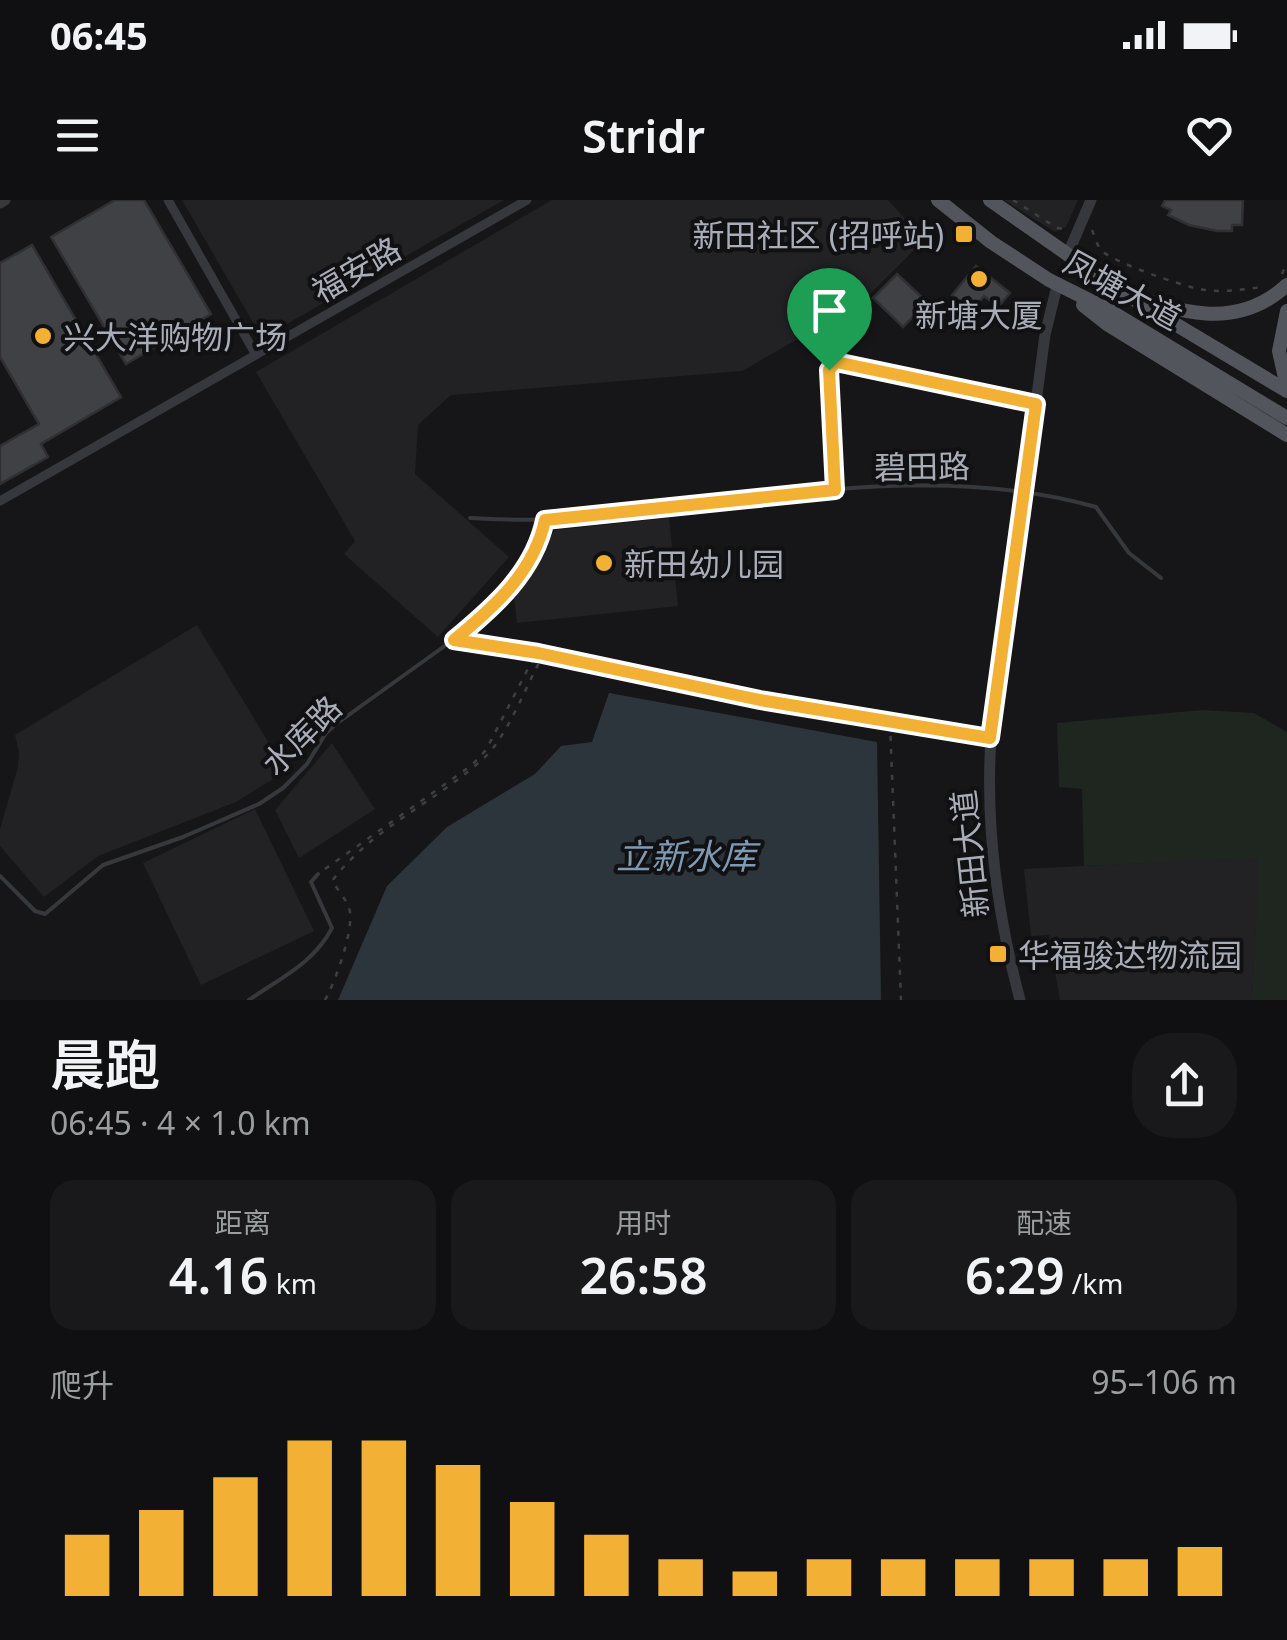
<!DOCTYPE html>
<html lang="zh">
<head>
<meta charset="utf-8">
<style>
	:root { --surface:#101012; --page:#19191b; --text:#f1f3f6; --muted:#9c9d9f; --accent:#f2b134 }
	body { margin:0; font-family:"Noto Sans","Noto Sans SC",sans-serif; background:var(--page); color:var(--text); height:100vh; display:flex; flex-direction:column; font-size:38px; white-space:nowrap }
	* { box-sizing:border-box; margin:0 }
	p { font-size:32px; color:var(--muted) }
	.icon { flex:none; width:55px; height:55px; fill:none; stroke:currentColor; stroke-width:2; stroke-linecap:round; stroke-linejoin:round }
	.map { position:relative; height:800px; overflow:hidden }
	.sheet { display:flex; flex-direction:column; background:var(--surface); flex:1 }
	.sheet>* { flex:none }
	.pin { position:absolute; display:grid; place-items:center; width:85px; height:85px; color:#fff; margin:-102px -42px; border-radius:50% 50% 50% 0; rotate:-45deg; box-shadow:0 0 10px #0007 }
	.pin .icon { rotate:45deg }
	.round { display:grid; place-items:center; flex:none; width:105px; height:105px; border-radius:40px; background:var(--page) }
	.headline { display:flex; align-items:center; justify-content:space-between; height:170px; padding:0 50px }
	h1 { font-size:55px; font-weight:600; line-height:75px }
	.figures { display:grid; grid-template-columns:repeat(3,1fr); gap:15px; height:170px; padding:10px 50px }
	.figures div { display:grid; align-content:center; border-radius:25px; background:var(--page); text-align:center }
	.figures b { font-size:50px; font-weight:600 }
	.figures small { font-size:28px; font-weight:400 }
	.figures p { font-size:28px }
	.chart { height:280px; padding:20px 50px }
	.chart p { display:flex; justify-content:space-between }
	.chart svg { width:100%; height:180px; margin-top:10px; stroke:var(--accent); stroke-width:6 }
	.status { display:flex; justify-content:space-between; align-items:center; height:70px; padding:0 50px; background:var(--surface); direction:ltr }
	.status svg { height:28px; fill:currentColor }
	header { display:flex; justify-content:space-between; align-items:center; height:130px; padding:0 50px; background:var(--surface); font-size:45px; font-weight:600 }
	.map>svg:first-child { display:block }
</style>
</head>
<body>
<div class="status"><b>06:45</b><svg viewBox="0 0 49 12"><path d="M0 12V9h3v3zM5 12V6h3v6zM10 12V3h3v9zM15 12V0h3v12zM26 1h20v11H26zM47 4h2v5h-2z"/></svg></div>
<header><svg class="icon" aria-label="menu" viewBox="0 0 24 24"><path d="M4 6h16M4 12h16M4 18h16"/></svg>Stridr<svg class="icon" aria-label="heart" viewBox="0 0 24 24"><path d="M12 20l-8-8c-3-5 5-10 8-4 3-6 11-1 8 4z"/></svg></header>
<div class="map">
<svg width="1287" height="800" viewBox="0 0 1287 800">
	<rect width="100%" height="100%" fill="#161618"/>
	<path fill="#222225" d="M182 0H504L262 138Z
		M552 0H888L924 40 861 103 742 171 451 195 418 225 415 274 509 357 438 437 344 354 355 341 256 172Z
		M1004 0H1078L1066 27 1055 32Z
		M669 318 678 406 517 423 514 397 555 330Z
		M197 425 286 571 236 602 98 656 44 697 0 646V629L18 567 19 552 15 535Z
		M332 543 375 609 299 658 275 610Z
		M255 609 314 731 201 785 143 663Z
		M1260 657 1252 800H1060L1049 735 1031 736 1024 669Z"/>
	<path fill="#1e261f" d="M1202 510 1254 513 1287 532V800H1252L1259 658 1084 666 1082 589 1059 587 1057 523Z"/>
	<path fill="#2c353c" d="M609 493 877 542 881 800H338L387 686 447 627 535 574 561 546 592 542Z"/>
	<path fill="#404145" stroke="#303034" stroke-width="2.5" d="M115 0H144L211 114 126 164 51 37Z
		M1165 0H1243L1242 25H1232V31H1217L1189 25 1168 15 1171 10 1162 6Z
		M32 45 121 197 41 244 48 257 0 284V246L39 224 0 157V63Z
		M976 66 1010 93 998 107 984 96 972 111 952 95Z
		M897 74 927 102 903 127 873 98Z"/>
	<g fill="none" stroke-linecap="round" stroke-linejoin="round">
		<path stroke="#3d3f44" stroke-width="2.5" stroke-dasharray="5 8" stroke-linecap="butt" d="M1013 0 1057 28 1065 29
			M1092 30C1095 37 1097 46 1102 51 1115 63 1180 85 1199 89 1220 93 1241 90 1262 87
			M1282 74 1287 62
			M547 452 876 515 890 523 901 800
			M546 455 688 486 901 525
			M325 669 472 565 486 550 532 461
			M325 800C334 785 356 726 349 708 346 699 337 689 332 681 372 628 436 602 484 558 507 537 526 486 542 457"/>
		<path stroke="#37383d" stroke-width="4" d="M835 290 831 165 836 162 1031 202
			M470 318C495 319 521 321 547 319 728 310 916 256 1096 307L1129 353 1161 378
			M453 440C494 407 534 372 545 320
			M907 526 986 538
			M0 676 35 711 45 714 103 665 183 637 259 604 283 588 307 564 326 533 336 524 453 440 538 453
			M249 800C280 778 314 763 332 728L311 682 318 674"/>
		<path stroke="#37383d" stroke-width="9" d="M168 0 256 155
			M0 301 527 0"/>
		<path stroke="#37383d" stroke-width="11" d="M0 3 5 0
			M1067 56 1091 0
			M1020 800C997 713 985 628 991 538L1045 135 1057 86"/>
		<path stroke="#53555c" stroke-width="14" d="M938 0 991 42 1049 80 1107 109 1287 218
			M990 0 1120 91 1287 191
			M1083 105 1107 124 1287 235"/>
		<path stroke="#53555c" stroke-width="14" d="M1120 91C1178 112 1236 132 1287 85
			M1287 111 1279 151 1287 187"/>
	</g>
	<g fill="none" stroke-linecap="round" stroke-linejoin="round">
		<defs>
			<path id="route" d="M836 162 1036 204 990 538 760 500 538 453 454 440C494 407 534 372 545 320L835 290 829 170Z"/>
		</defs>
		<use href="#route" stroke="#fff" stroke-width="20"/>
		<use href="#route" stroke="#f2b134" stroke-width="12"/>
	</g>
	<g fill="#f2b134" stroke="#111113" stroke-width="4">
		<rect x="954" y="24" width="20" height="20" rx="5"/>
		<circle cx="979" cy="79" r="10"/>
		<circle cx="43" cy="136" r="10"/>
		<circle cx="604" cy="363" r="10"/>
		<rect x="988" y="744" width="20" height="20" rx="5"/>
	</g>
	<g text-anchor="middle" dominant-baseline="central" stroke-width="8" stroke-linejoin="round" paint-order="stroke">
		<g font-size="32" fill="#a8adb8" stroke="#111113" text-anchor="start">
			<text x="944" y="34" text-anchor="end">新田社区 (招呼站)</text>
			<text x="979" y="114" text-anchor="middle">新塘大厦</text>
			<text x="63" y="136">兴大洋购物广场</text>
			<text x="624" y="363">新田幼儿园</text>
			<text x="1018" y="754">华福骏达物流园</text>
		</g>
		<g font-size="32" fill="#a8adb8" stroke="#111113">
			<text transform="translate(356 69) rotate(-30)">福安路</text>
			<text transform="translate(1123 89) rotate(29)">凤塘大道</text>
			<text transform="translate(922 266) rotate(-1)">碧田路</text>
			<text transform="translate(301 535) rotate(-45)">水库路</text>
			<text transform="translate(969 654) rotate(-96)">新田大道</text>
		</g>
		<g font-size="35" font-style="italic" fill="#7f9bb3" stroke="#111113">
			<text x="686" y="655">立新水库</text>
		</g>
	</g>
</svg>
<div class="pin" style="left:829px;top:170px;background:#1e9e55"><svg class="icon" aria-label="arrive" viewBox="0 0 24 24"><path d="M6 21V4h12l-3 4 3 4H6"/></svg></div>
</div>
<section class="sheet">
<div class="headline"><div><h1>晨跑</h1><p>06:45 · 4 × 1.0 km</p></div><a class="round"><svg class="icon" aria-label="share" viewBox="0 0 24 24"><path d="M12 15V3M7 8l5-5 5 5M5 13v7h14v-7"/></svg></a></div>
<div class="figures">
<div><p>距离</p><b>4.16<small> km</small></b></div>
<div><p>用时</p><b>26:58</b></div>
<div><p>配速</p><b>6:29<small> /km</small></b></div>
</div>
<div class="chart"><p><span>爬升</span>95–106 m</p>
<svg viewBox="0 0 160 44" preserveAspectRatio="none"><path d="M5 44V29M15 44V23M25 44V15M35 44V6M45 44V6M55 44V12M65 44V21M75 44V29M85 44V35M95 44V38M105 44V35M115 44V35M125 44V35M135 44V35M145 44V35M155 44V32"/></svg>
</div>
</section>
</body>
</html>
